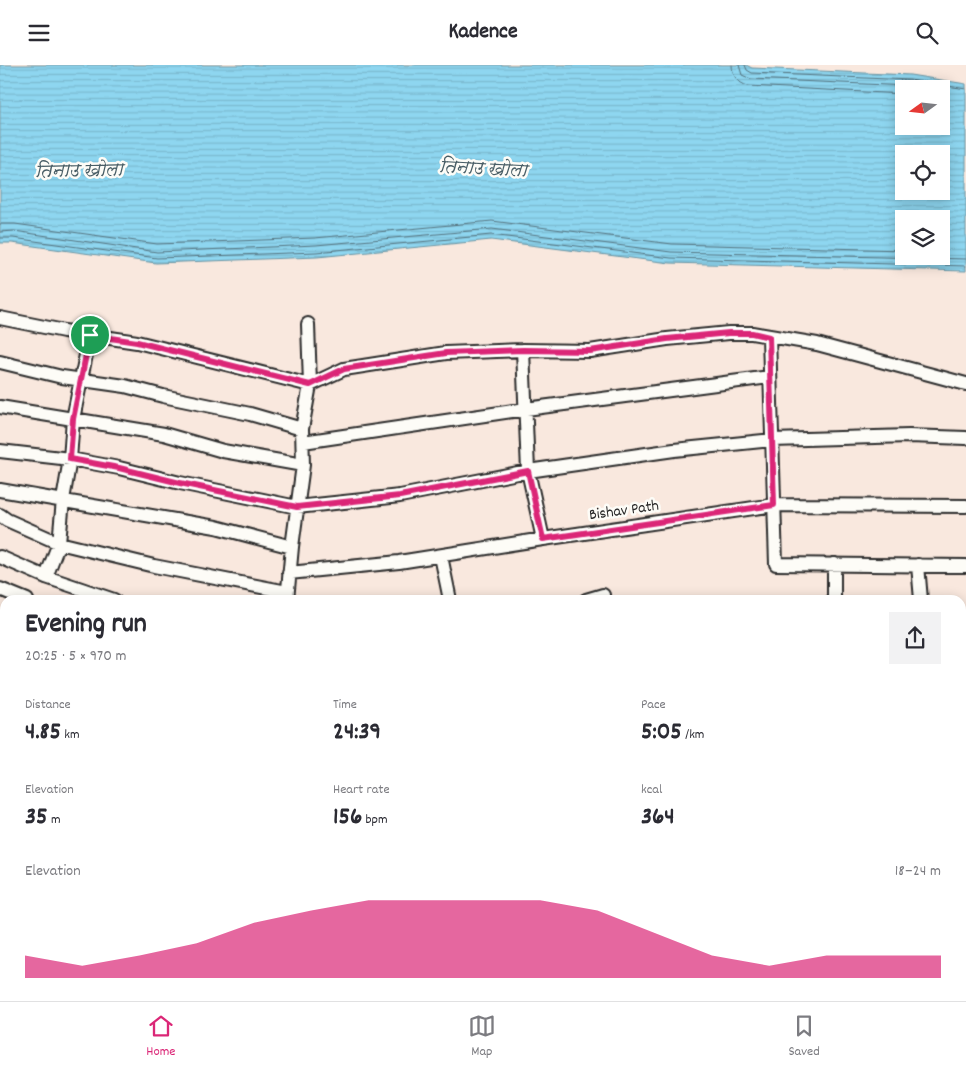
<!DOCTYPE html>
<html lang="en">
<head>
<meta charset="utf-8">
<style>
	:root { --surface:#fff; --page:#f2f2f3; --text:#2b2b33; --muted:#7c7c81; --line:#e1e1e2; --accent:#db2777 }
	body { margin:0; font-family:Dekko,"Playpen Sans Deva",sans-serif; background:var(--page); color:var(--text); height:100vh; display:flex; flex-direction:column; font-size:19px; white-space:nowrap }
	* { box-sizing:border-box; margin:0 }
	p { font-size:16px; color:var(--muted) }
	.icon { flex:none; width:28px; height:28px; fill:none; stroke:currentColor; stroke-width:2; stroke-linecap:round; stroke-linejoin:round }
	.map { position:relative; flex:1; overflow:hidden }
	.details { position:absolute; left:0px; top:530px; width:966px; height:406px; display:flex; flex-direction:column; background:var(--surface); border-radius:15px 15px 0 0; box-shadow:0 2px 12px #0003 }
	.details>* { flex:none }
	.needle { width:32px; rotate:255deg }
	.tools { position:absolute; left:895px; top:15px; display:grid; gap:10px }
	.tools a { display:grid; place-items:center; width:55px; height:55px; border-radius:0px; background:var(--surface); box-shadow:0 2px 12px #0003; font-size:25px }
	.pin { position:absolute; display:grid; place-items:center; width:42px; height:42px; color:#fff; margin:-21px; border:2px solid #fff; border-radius:50%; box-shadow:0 1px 5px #0007 }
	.round { display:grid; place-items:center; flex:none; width:52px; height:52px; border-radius:0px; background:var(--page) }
	.headline { display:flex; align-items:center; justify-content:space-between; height:85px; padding:0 25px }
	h1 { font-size:28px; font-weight:800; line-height:38px }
	.figures { display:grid; grid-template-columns:repeat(3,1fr); gap:8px; height:85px; padding:5px 25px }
	.figures div { display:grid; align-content:center }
	.figures b { font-size:25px; font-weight:800 }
	.figures small { font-size:14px; font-weight:400 }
	.figures p { font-size:14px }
	.chart { height:140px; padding:10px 25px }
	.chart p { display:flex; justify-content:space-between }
	.chart svg { width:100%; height:90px; margin-top:5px; fill:var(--accent); opacity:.7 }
	header { display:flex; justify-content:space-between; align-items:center; height:65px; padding:0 25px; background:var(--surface); font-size:22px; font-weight:800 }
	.tab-bar { display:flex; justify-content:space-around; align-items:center; height:70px; border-top:1px solid var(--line); background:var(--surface); font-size:14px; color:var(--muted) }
	.tab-bar a { display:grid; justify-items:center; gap:2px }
	.tab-bar .current { color:var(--accent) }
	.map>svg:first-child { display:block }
</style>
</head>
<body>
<header><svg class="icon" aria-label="menu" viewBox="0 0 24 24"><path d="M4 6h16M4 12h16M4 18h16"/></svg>Kadence<svg class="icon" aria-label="search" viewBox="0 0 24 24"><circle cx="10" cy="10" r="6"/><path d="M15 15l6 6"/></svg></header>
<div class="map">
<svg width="966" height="936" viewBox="0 0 966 936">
	<defs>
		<pattern id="water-rules" width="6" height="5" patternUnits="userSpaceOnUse" patternTransform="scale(1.25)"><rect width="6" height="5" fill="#8ed6f0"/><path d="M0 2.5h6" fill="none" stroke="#7bb8ce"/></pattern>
	</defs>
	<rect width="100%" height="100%" fill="#f9e8de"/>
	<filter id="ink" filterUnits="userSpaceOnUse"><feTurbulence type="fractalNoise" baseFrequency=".02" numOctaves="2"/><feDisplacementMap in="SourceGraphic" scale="10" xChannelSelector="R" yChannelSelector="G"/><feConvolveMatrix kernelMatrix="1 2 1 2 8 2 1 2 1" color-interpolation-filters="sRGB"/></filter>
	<g filter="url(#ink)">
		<path fill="url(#water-rules)" stroke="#6692a1" fill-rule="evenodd" d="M0 0H746L752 3 910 10 966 19V206L670 198 491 175 317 192 156 198 12 178H0ZM904 24H941V61H904ZM904 89H941V126H904ZM904 154H941V191H904Z"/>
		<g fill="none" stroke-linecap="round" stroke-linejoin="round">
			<path stroke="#536f7a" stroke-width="1" d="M732 0C732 11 738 18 748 21L904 29
				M739 0 742 10 751 14 909 21 924 24
				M745 0 747 5 752 8 910 15 966 24
				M0 159H15L157 179 315 173 492 156 672 179 904 185
				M0 167 14 166 157 187 316 180 492 164 671 187 966 194
				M0 173H13L157 193 316 187 491 170 671 193 966 201"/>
			<defs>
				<path id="minor" d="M0 253 64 266 137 277 310 320 344 304 446 288 523 285 590 286 667 274 729 268H752L817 279 966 319
					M769 272 776 499 966 501
					M523 285 528 406 543 474
					M0 297 62 312 125 321 163 331 250 349 302 364
					M0 342 164 369 223 386 303 400
					M303 377 526 344 770 312
					M0 386 70 394 119 403 180 418 297 442 400 431 528 406 674 385 772 375 909 371 966 373
					M0 425 216 462 292 482
					M0 450 7 455 59 478 154 501 287 527
					M441 491 450 535
					M0 492 46 512 114 535
					M834 499V535
					M918 500 921 535
					M289 508 399 497 543 474 774 440 966 441
					M46 512 59 478 63 435 70 394 73 354 90 270
					M0 524 27 535
					M287 535 292 482 303 400 302 364 310 320 308 259
					M586 535 603 530
					M0 573 5 575
					M961 608H966
					M0 619 5 621
					M961 650H966
					M0 655H5
					M0 694 5 695
					M0 741 5 742
					M333 931 340 936
					M613 931V936
					M688 931V936
					M53 936 54 931
					M105 936 107 931
					M364 936 366 931
					M424 936 425 931
					M944 936 966 931"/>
			</defs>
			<use href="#minor" stroke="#2b2b2b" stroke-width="16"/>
			<use href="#minor" stroke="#fdfcf7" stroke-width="12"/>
		</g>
	</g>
	<g fill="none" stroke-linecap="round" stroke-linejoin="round" filter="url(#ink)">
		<defs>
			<path id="route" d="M729 268H752L769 272 774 440 543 474 528 406 400 431 297 442 180 418 119 403 70 394 73 354 90 270 137 277 310 320 344 304 446 288 523 285 590 286 667 274Z"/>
		</defs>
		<use href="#route" stroke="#fff" stroke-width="10"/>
		<use href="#route" stroke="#db2777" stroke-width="6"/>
	</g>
	<g text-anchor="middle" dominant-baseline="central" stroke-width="5" stroke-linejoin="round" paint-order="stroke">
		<g font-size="16" fill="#2b2b2b" stroke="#fdfcf7">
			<text transform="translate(624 446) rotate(-8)">Bishav Path</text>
		</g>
		<g font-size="18" font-style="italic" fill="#495e66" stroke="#fdfcf7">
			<text transform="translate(483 105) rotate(3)">तिनाउ खोला</text>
			<text transform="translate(79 107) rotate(-1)">तिनाउ खोला</text>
		</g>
	</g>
</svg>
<div class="tools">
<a><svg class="needle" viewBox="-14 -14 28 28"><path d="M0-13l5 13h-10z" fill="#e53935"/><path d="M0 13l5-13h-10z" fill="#7c7c81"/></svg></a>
<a><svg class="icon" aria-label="locate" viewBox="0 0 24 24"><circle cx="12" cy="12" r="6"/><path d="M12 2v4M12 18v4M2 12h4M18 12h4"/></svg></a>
<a><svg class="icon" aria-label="layers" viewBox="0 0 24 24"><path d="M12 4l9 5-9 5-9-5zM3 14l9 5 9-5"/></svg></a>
</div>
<div class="pin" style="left:90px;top:270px;background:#1e9e55"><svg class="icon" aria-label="arrive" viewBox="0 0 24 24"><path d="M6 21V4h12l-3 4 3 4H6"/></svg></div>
<section class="details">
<div class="headline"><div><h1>Evening run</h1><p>20:25 · 5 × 970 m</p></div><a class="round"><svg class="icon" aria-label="share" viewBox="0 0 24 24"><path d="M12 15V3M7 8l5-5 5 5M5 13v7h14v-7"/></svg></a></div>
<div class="figures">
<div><p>Distance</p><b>4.85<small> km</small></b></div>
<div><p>Time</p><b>24:39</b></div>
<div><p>Pace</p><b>5:05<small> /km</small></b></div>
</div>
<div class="figures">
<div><p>Elevation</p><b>35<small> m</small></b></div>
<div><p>Heart rate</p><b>156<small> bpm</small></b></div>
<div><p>kcal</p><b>364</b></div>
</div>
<div class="chart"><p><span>Elevation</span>18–24 m</p>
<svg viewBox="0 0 160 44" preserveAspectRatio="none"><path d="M0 44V33L10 38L20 33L30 27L40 17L50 11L60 6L70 6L80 6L90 6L100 11L110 22L120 33L130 38L140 33L150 33L160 33V44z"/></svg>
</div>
</section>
</div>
<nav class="tab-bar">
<a class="current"><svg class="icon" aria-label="home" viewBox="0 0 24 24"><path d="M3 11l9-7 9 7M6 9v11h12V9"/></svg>Home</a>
<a><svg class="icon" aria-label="map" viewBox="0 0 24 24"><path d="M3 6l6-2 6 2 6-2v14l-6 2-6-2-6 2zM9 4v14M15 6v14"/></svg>Map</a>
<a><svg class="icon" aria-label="saved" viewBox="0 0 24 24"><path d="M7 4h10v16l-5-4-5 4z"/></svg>Saved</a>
</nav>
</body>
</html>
